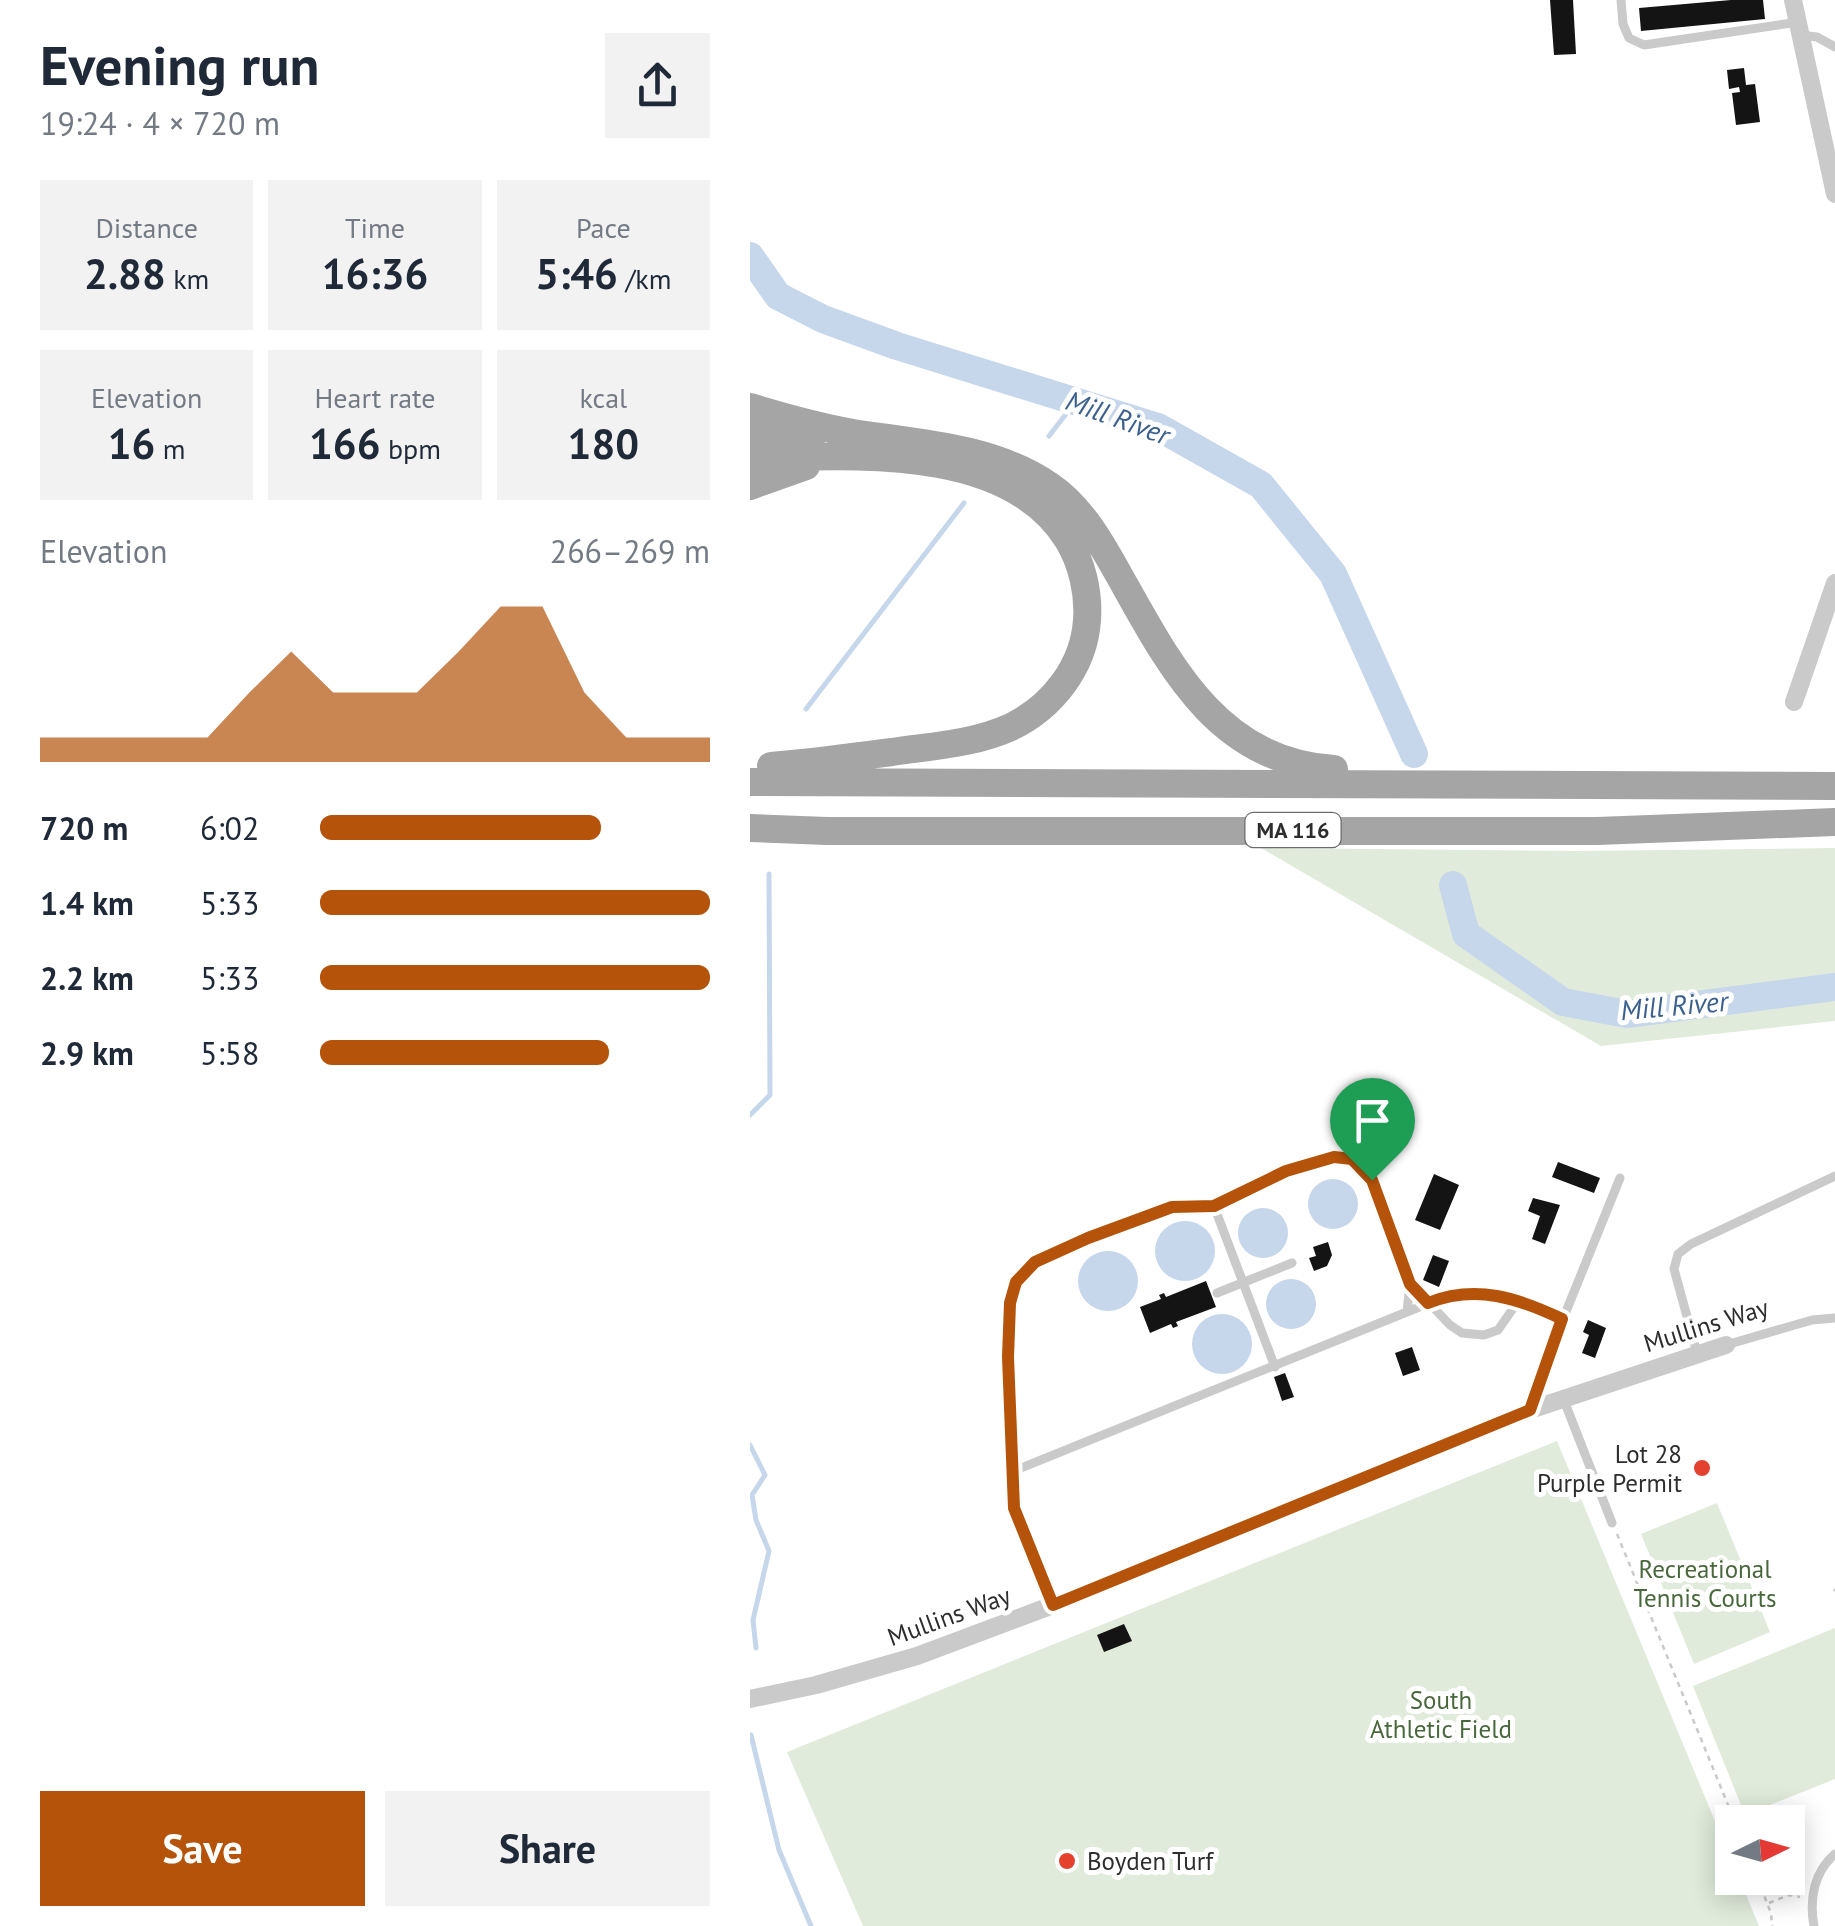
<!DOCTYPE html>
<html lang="en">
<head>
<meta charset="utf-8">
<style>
	:root { --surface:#fff; --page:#f2f2f3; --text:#1f2937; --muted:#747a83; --accent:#b45309 }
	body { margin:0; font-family:"PT Sans",sans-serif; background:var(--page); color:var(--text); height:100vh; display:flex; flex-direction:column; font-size:38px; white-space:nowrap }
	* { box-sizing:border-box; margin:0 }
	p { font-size:32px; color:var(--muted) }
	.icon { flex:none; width:55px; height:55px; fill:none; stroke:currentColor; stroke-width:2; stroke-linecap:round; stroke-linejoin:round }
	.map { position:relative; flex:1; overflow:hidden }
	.panel { display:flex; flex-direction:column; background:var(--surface); width:750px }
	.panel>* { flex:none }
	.needle { width:65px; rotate:85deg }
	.buttons { position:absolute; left:965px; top:1805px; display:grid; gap:20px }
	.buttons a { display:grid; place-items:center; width:90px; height:90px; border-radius:0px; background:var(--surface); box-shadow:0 5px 25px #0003; font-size:50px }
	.pin { position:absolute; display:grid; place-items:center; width:85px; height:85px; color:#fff; margin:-102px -42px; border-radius:50% 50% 50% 0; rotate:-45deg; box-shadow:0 0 10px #0007 }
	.pin .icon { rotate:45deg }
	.round { display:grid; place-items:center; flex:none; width:105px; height:105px; border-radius:0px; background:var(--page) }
	.overview { display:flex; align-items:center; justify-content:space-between; height:170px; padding:0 40px }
	h1 { font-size:55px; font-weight:600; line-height:75px }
	.figures { display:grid; grid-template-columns:repeat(3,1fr); gap:15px; height:170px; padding:10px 40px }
	.figures div { display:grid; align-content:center; border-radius:0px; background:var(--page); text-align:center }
	.figures b { font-size:42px; font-weight:600 }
	.figures small { font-size:28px; font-weight:400 }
	.figures p { font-size:28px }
	.chart { height:280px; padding:20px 40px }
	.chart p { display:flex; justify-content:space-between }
	.chart svg { width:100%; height:180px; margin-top:10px; fill:var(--accent); opacity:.7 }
	.primary-button { display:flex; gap:20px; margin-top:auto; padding:20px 40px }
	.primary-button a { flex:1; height:115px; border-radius:0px; background:var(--accent); color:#fff; font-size:40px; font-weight:600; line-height:115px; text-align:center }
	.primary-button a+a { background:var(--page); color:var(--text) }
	ul { padding:0 40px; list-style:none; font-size:32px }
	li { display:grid; grid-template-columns:160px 120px 1fr; align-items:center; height:75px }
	li i { height:25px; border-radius:12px; background:var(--accent) }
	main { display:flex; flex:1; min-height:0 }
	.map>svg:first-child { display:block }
</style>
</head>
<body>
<main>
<section class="panel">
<div class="overview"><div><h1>Evening run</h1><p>19:24 · 4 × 720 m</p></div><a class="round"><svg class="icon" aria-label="share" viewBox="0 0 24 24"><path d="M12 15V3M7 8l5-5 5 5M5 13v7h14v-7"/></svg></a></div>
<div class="figures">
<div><p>Distance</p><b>2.88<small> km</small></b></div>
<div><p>Time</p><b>16:36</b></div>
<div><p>Pace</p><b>5:46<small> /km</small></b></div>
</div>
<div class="figures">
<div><p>Elevation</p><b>16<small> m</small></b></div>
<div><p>Heart rate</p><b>166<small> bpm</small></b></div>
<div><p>kcal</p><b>180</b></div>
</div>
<div class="chart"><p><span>Elevation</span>266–269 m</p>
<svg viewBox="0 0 160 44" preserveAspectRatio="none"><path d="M0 44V38L10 38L20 38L30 38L40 38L50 27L60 17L70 27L80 27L90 27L100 17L110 6L120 6L130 27L140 38L150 38L160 38V44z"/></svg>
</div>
<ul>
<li><b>720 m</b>6:02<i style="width:72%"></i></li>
<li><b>1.4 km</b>5:33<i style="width:100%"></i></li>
<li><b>2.2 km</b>5:33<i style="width:100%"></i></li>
<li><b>2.9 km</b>5:58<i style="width:74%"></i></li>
</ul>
<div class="primary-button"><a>Save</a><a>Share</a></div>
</section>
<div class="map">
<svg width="1085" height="1926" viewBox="0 0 1085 1926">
	<rect width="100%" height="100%" fill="#fff"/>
	<path fill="#e0ebdb" d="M511 848 827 851 1085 848V1021L851 1046Z
		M807 1441 982 1862V1878H989L1009 1926H113L37 1752Z
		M967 1503 1020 1632 944 1664 891 1534Z
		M1085 1628V1779L995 1815 943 1686Z"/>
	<path fill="#c6d6eb" d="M558 1204a25 25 0 1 1 50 0a25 25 0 1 1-50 0Z
		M488 1233a25 25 0 1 1 50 0a25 25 0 1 1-50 0Z
		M405 1251a30 30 0 1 1 60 0a30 30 0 1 1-60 0Z
		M328 1281a30 30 0 1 1 60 0a30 30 0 1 1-60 0Z
		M516 1304a25 25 0 1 1 50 0a25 25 0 1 1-50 0Z
		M442 1344a30 30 0 1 1 60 0a30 30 0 1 1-60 0Z"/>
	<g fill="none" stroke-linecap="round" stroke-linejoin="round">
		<path stroke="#c6d6eb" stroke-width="5" d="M299 436 316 414 317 398
			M56 709 214 503
			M0 1115 20 1095 19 874
			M0 1445 15 1475 2 1495 6 1520 19 1551 3 1620 6 1648
			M1 1735 29 1850 61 1926"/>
		<path stroke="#c6d6eb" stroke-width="28" d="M0 256 28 296 73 319 147 346 408 427 511 485 583 574 664 754
			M703 885 716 934 813 1002 877 1014 1085 987"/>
	</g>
	<path fill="#141414" d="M800 0H823L826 54 804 55Z
		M981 0H1013L1015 19 891 31 889 8Z
		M994 68 996 85 1005 84 1010 122 986 125 982 93 990 92 989 87 979 89 977 70Z
		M808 1162 850 1178 844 1193 802 1177Z
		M684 1174 709 1185 690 1230 665 1220Z
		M783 1198 810 1205 795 1244 782 1239 790 1216 778 1211Z
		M578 1242 582 1255 577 1266 564 1271 559 1258 566 1256 563 1247Z
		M683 1255 699 1261 689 1287 673 1280Z
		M456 1281 466 1307 426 1322 428 1326 423 1328 421 1324 400 1333 390 1307 411 1299 409 1295 414 1293 416 1297Z
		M838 1320 856 1328 845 1358 832 1353 839 1335 833 1332Z
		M662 1347 670 1370 653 1376 645 1353Z
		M535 1373 544 1397 532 1401 524 1377Z
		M374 1624 382 1641 354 1652 347 1635Z"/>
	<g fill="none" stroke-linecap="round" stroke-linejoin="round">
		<path stroke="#cacaca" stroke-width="2.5" stroke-dasharray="5 5" stroke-linecap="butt" d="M867 1534 985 1822
			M1084 1589 1085 1591
			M1007 1878 1021 1913 1022 1926
			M1019 1903 1039 1895 1050 1897"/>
		<path stroke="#cacaca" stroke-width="9" d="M871 0 873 24 879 38 894 45 1048 22
			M1050 35 1067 37 1085 47
			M464 1206 525 1367
			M467 1293 542 1263
			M657 1312 660 1283
			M976 1345 1062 1320 1085 1318
			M947 1353 924 1269 928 1254 941 1244 1085 1176
			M813 1398 862 1523
			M781 1408 813 1319 870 1178
			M261 1472 694 1297C739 1290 772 1300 813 1319
			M303 1605 267 1520 258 1438 260 1303 266 1282 285 1262 413 1209 437 1205 464 1206 536 1171 571 1159 594 1158 609 1163 622 1180 660 1283 700 1325 712 1333 734 1335 748 1330 769 1300
			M1064 1926C1059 1899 1064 1872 1085 1854"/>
		<path stroke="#cacaca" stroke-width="18" d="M1043 0 1085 194
			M1044 702 1085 583
			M0 1699 66 1685 167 1656 303 1605 780 1410 976 1345"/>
		<path stroke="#a5a5a5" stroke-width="28" d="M0 407C33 417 69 427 103 433 169 443 244 447 300 486 332 508 351 543 369 575 420 666 467 761 584 769
			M0 433H64
			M0 458C99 456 258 442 318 540 332 563 339 593 337 620 334 667 302 707 261 727 224 744 181 746 142 752 101 757 61 763 21 766
			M0 486 56 466
			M0 782 1085 786
			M0 828 77 831H847L1085 822"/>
	</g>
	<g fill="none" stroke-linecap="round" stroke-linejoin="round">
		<defs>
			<path id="route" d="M584 1157 602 1159 622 1180 660 1284 678 1303C726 1284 768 1298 812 1319L780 1410 303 1605 264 1508 258 1357 260 1303 266 1282 285 1262 338 1238 422 1207 464 1206 536 1171Z"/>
		</defs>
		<use href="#route" stroke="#fff" stroke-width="20"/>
		<use href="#route" stroke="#b45309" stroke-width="12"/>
	</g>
	<g fill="#e4422f" stroke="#fff" stroke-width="4">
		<circle cx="952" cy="1468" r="10"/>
		<circle cx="317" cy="1861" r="10"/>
	</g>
	<g text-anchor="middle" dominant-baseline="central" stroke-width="10" stroke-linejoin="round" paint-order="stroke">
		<rect fill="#fff" stroke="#6c6c6c" stroke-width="2.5" x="495.5" y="813" width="95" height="34" rx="8"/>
		<g font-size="22" font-weight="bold" fill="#2d2d2d">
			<text x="543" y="830">MA 116</text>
		</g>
		<g font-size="25" fill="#2d2d2d" stroke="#fff">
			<text transform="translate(956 1325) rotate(-17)">Mullins Way</text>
			<text transform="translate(199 1616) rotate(-20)">Mullins Way</text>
		</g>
		<g font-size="25" fill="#2d2d2d" stroke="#fff" text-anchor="end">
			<text x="932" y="1454">Lot 28<tspan x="932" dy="29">Purple Permit</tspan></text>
			<text x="337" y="1861" text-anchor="start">Boyden Turf</text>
		</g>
		<g font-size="25" fill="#48683b" stroke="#fff">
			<text x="955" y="1569">Recreational<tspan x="955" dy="29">Tennis Courts</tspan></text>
			<text x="691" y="1700">South<tspan x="691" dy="29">Athletic Field</tspan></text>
		</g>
		<g font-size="28" font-style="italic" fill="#3c608e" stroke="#fff">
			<text transform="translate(368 417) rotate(20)">Mill River</text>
			<text transform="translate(924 1005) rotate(-5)">Mill River</text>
		</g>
	</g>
</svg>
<div class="buttons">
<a><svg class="needle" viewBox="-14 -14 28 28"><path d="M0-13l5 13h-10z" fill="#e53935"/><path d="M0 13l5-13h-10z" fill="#747a83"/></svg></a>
</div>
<div class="pin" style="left:622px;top:1180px;background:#1e9e55"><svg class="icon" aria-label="arrive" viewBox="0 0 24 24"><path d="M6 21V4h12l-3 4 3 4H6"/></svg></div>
</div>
</main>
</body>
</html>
